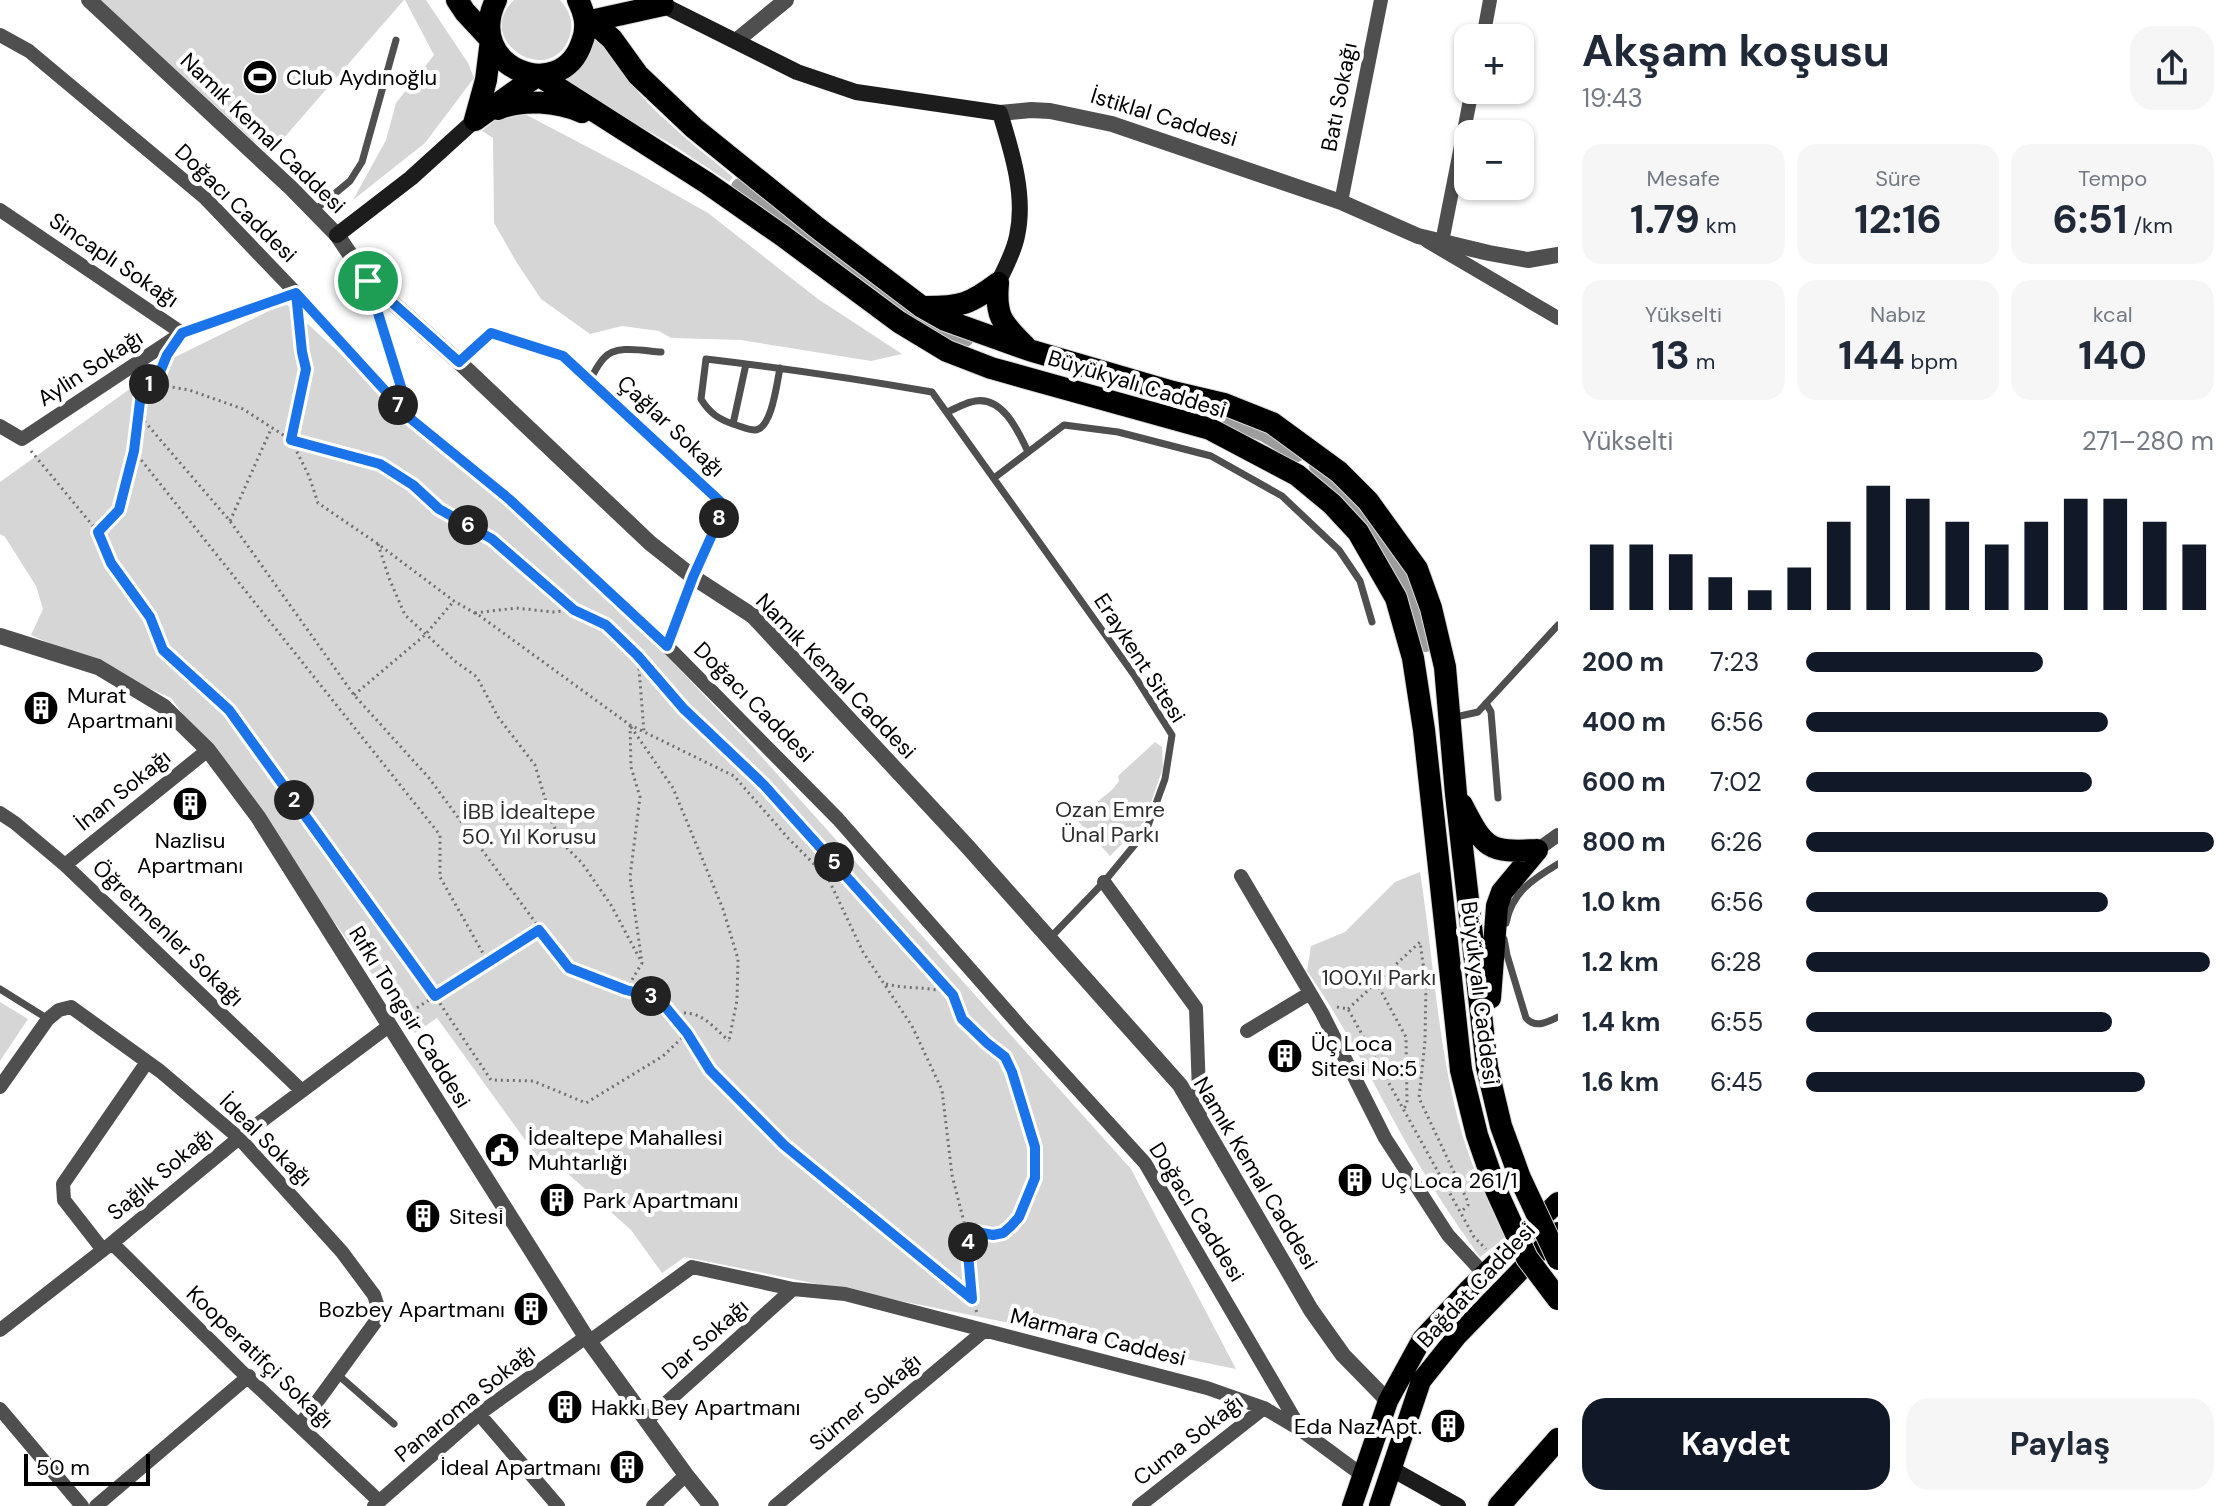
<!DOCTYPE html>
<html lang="tr">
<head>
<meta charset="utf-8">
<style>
	:root { --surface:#fff; --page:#f6f6f7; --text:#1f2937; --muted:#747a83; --accent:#111827 }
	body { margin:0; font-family:"DM Sans",sans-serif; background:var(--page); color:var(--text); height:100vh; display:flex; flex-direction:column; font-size:30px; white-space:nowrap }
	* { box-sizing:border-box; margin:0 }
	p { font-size:26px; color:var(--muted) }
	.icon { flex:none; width:44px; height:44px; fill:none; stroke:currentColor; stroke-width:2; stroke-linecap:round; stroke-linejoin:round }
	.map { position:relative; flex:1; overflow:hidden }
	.drawer { display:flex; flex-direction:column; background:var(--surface); width:680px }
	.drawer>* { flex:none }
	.controls { position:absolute; left:1454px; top:24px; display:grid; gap:16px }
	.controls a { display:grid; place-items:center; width:80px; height:80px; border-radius:16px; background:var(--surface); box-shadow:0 2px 6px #0004; font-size:40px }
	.scale { position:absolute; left:24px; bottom:20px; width:126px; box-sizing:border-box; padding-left:8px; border:4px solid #000; border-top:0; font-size:22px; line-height:28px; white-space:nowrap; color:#000; -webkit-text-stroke:6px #fff; paint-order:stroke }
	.pin { position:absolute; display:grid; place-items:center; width:68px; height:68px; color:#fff; margin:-34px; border:4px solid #fff; border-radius:50%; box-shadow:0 2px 8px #0007 }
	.km { position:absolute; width:40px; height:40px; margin:-20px; border-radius:50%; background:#222; color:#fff; font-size:22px; line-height:40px; text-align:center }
	.round { display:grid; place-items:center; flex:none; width:84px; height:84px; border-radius:24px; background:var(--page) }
	.summary { display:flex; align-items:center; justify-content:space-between; height:136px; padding:0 24px }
	h1 { font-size:44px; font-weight:700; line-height:60px }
	.figures { display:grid; grid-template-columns:repeat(3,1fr); gap:12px; height:136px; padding:8px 24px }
	.figures div { display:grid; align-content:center; border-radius:20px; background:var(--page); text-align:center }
	.figures b { font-size:40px; font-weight:700 }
	.figures small { font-size:22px; font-weight:400 }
	.figures p { font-size:22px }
	.chart { height:224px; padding:16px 24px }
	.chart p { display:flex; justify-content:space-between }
	.chart svg { width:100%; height:144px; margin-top:8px; stroke:var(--accent); stroke-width:6 }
	.primary-button { display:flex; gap:16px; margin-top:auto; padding:16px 24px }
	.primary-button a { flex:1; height:92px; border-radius:24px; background:var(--accent); color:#fff; font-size:32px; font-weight:700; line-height:92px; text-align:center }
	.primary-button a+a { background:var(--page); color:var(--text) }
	ul { padding:0 24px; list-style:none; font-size:26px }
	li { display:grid; grid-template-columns:128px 96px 1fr; align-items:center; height:60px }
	li i { height:20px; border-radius:10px; background:var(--accent) }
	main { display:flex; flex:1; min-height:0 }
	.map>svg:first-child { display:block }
</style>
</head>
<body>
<main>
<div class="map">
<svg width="1558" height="1506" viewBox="0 0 1558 1506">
	<rect width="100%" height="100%" fill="#fff"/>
	<path fill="#d6d6d6" d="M99 0H404L269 155Z
		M405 0H426L468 63 474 78 425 143 353 200 386 140 396 103 434 55Z
		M514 0H560C569 10 574 22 570 35 553 91 471 41 514 0Z
		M597 32C613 56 628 82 648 103 674 130 704 153 733 177L729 182 676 147 554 77Z
		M521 112 637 173 708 213 818 299 902 354 871 361 741 340 671 338 659 331 622 326 590 334 541 299 517 263 494 223 493 138 482 131 502 114Z
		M285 303 646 634 752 746 1131 1169 1236 1369 685 1257 662 1273 631 1230 557 1164 536 1155 437 1018 415 1033 171 698 31 635 43 609 36 586 5 537 0 534V482L173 358Z
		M1155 742 1162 747 1163 768 1144 822 1110 856 1076 819 1112 790 1119 781 1118 776Z
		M1420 872C1433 954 1437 1039 1458 1119 1468 1160 1487 1199 1505 1238L1480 1257C1451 1217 1424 1175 1400 1132 1370 1077 1343 1022 1307 971L1311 946 1345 932 1395 882Z
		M0 1002 28 1019 0 1061Z"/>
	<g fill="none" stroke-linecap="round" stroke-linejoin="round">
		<path stroke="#9d9d9d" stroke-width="18" d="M740 187 927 326 965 338
			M1193 406 1265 433 1297 453
			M1318 466 1386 540 1425 643"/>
		<defs>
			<path id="primary" d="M1352 1506 1388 1401 1422 1339 1467 1291 1558 1202
				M1379 1506 1421 1381 1457 1336 1558 1232"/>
			<path id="trunk" d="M457 0 465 12 491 40
				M496 0C463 67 561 106 582 42 588 27 585 14 578 0
				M586 22 602 30 612 39 638 75 694 128 819 229 922 307 945 320 1029 350 1173 392 1224 404 1272 423 1339 472 1368 501 1417 569 1431 608 1445 667 1456 794 1487 1067
				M586 22 663 5
				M498 109C523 98 558 102 582 112
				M475 120 538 75 707 183 783 236 899 322 947 351 991 368 1210 429 1297 475 1332 504 1358 532 1396 598 1413 658 1424 730 1461 1070
				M475 120 486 80 491 40
				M998 283C995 317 1002 323 1025 346
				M926 307C961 307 970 304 998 283
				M1462 805C1484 848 1488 853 1537 850
				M1490 998 1497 906 1502 892 1537 850
				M1499 1506 1558 1439"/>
		</defs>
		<use href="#primary" stroke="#dbdbdb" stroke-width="22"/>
		<use href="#trunk" stroke="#dbdbdb" stroke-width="24"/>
		<path stroke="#717171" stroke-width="3" stroke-dasharray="2 4" stroke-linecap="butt" d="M300 320 302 352 306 369 291 440 380 464 413 485 439 509 492 539 574 610
			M163 365 155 384 142 385 139 415 230 521 354 695 429 778 569 968 626 990 658 998 687 1033 710 1070 784 1145 972 1299
			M155 384 189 390 243 409 291 440 309 476 318 503 378 544 454 601 480 616 630 725 734 776 788 838 828 878 863 952 912 1026 942 1090 952 1175 966 1230 972 1299 977 1313
			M139 415 134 451 440 835V877L488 962
			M31 451 98 532 111 563 150 617 163 650 229 710 435 996 403 1017
			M230 521 271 429
			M98 532 119 510 134 451
			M378 544 389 578 405 615 456 662 477 677 498 717 535 765 553 825 565 846 582 863 611 905 642 963
			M475 613 516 608 553 612 574 610 606 625 638 656 644 732
			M638 656 683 708 763 784 953 995
			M354 695 425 635 453 602
			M631 727 673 788 723 909 738 959 737 1000 729 1041
			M539 930 435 996 491 1080 533 1081 586 1103 663 1056 687 1033
			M1376 982 1406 1037 1407 1103 1404 1109
			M886 984C910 990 928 985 953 995L962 1019 987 1043 1005 1057 1012 1072 1035 1147V1178L1019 1217 1011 1226 1003 1233 993 1235 966 1230
			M626 990 642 963 630 877 640 797 631 767 630 725
			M1337 1007 1348 1009 1474 1237 1486 1249
			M1348 1009 1420 942 1426 985 1425 1041 1419 1098 1468 1202V1205L1461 1212
			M672 1015C699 1007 711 1025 729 1041"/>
		<path stroke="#4f4f4f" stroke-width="7" d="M315 210 350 181 362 162 396 40
			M780 368C777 382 772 429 755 430 749 430 742 427 736 425 720 420 710 414 701 399L706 359C782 368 857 379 932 392L1134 675 1172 735 1165 779 1146 831 1104 882 1050 938
			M590 380C594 373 598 364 604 358 616 344 644 351 661 352
			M947 412C955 409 963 404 971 402 1001 393 1018 430 1028 452
			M733 424 746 364
			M994 478 1064 425 1118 432 1211 456 1282 496 1339 550 1360 581 1372 622
			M1486 703 1491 712 1498 798
			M1451 718 1478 712 1558 625
			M1506 923C1512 892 1533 879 1558 864
			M1504 939 1507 955 1526 1018C1536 1029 1547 1022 1558 1017
			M0 989 48 1019
			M337 1374 394 1424"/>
		<path stroke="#4f4f4f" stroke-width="14" d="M0 35 29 51 205 198 296 293 411 419 509 499 667 646 838 819 1020 1026 1145 1163 1301 1430
			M1483 38 1490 0
			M1341 202 1381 0
			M0 210 182 333 296 293
			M1427 241 1558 318
			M1442 242 1472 90
			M368 281 409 415
			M459 362 491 333 563 356 725 506 693 577 667 646
			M0 426 22 439 182 333
			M0 813 15 823 65 865 301 1090
			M1537 850 1558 835
			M65 865 208 750
			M1241 876 1322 1013 1385 1138 1448 1235 1485 1275
			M1104 882 1196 1008 1200 1120
			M1247 1031 1310 993
			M0 1087 48 1019 59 1010 71 1007 160 1071 239 1138 342 1252 374 1295 378 1307 376 1321 300 1425
			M112 1243 240 1370 379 1501
			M103 1250 64 1200 63 1184 147 1062
			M0 1330 112 1243 239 1138 389 1026
			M590 1341 692 1267 793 1289 845 1294 1207 1388 1264 1408 1301 1430 1362 1475
			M0 1409 82 1506
			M479 1414 558 1506
			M646 1421 793 1289
			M96 1506 249 1376
			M374 1506 479 1414 586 1337
			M653 1506 686 1475
			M775 1506 984 1331
			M1139 1506 1264 1408"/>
		<path stroke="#4f4f4f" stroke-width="16" d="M89 0 291 188 337 235 368 281 459 362 650 543 693 577 753 616 967 846 1180 1085 1311 1310 1343 1355 1388 1401
			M736 41 786 0
			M1000 113 1031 110 1050 111 1112 124 1341 202 1418 236 1489 253 1528 260 1558 255
			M0 636 98 667 163 706 208 750 258 817 586 1337 686 1475 711 1506"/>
		<path stroke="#1c1c1c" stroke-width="16" d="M663 5 797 72 856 92 1000 113C1012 152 1026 196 1017 236 1014 252 1005 268 998 283
			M337 235 411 178 475 120
			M1390 1468 1458 1506"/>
		<use href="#primary" stroke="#000" stroke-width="20"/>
		<use href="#trunk" stroke="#000" stroke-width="22"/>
		<defs>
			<path id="trunk-bridge" d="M1487 1067 1501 1126 1520 1178 1558 1259
				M1461 1070 1477 1135 1496 1190 1527 1258 1558 1299"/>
		</defs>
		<use href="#trunk-bridge" stroke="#dbdbdb" stroke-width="24" stroke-linecap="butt"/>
		<use href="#trunk-bridge" stroke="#000" stroke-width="22"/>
	</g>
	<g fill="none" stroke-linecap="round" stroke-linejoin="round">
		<defs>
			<path id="route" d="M368 281 411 419 296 293 182 333 167 355 155 384 142 385 134 451 119 510 98 532 111 563 150 617 163 650 229 710 435 996 539 930 569 968 626 990 658 998 687 1033 710 1070 784 1145 972 1299 966 1230 993 1235 1003 1233 1011 1226 1019 1217 1035 1178V1147L1012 1072 1005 1057 987 1043 962 1019 953 995 763 784 683 708 638 656 606 625 574 610 492 539 439 509 413 485 380 464 291 440 306 369 302 352 296 293 411 419 509 499 667 646 693 577 725 506 563 356 491 333 459 362 368 281"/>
		</defs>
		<use href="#route" stroke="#fff" stroke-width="16"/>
		<use href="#route" stroke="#1a73e8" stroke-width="10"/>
	</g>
	<defs>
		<symbol id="stadium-disc" viewBox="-11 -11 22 22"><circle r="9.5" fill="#000" stroke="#fff"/><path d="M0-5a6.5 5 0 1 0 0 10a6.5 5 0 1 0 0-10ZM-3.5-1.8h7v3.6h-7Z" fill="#fff"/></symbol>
		<symbol id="building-disc" viewBox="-11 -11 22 22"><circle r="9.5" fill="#000" stroke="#fff"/><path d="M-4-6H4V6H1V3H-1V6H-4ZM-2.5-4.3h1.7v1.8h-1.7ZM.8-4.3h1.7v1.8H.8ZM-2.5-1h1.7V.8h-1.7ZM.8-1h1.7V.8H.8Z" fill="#fff"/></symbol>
		<symbol id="civic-disc" viewBox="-11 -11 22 22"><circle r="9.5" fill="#000" stroke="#fff"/><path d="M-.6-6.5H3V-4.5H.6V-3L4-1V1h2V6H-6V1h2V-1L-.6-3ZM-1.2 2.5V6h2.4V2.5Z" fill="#fff"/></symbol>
	</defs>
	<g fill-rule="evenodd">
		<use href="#stadium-disc" x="240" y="57" width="40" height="40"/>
		<use href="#building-disc" x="21" y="688" width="40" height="40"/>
		<use href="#building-disc" x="170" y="784" width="40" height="40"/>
		<use href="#building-disc" x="1265" y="1036" width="40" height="40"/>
		<use href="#civic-disc" x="482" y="1130" width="40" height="40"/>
		<use href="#building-disc" x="1335" y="1160" width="40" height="40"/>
		<use href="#building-disc" x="537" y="1180" width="40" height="40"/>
		<use href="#building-disc" x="403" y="1196" width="40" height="40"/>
		<use href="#building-disc" x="511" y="1289" width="40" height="40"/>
		<use href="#building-disc" x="545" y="1387" width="40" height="40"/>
		<use href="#building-disc" x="1428" y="1406" width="40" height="40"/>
		<use href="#building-disc" x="607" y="1447" width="40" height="40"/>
	</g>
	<g text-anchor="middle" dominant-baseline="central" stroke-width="8" stroke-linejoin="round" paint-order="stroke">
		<g font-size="22" fill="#000" stroke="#fff" text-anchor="start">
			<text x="286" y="77">Club Aydınoğlu</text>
			<text x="67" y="695">Murat<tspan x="67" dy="25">Apartmanı</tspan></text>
			<text x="190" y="840" text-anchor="middle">Nazlisu<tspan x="190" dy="25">Apartmanı</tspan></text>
			<text x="1311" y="1043">Üç Loca<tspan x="1311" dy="25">Sitesi No:5</tspan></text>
			<text x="528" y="1137">İdealtepe Mahallesi<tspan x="528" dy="25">Muhtarlığı</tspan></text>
			<text x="1381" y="1180">Uç Loca 261/1</text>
			<text x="583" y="1200">Park Apartmanı</text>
			<text x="449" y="1216">Sitesi</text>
			<text x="505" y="1309" text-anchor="end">Bozbey Apartmanı</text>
			<text x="591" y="1407">Hakkı Bey Apartmanı</text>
			<text x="1422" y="1426" text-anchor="end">Eda Naz Apt.</text>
			<text x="601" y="1467" text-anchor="end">İdeal Apartmanı</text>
		</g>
		<g font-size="22" fill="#000" stroke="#fff">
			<text transform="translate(1339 97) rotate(-79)">Batı Sokağı</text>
			<text transform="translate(1164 117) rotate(17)">İstiklal Caddesi</text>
			<text transform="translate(263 133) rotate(44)">Namık Kemal Caddesi</text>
			<text transform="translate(236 203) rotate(44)">Doğacı Caddesi</text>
			<text transform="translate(114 260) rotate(34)">Sincaplı Sokağı</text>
			<text transform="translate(90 368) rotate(-33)">Aylin Sokağı</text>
			<text transform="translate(1137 384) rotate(17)">Büyükyalı Caddesi</text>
			<text transform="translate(671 426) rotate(43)">Çağlar Sokağı</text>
			<text transform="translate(1140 658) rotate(57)">Eraykent Sitesi</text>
			<text transform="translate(836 676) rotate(46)">Namık Kemal Caddesi</text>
			<text transform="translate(754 702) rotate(45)">Doğacı Caddesi</text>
			<text transform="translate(123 790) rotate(-39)">İnan Sokağı</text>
			<text transform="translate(168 933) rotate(44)">Öğretmenler Sokağı</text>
			<text transform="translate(1480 993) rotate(83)">Büyükyalı Caddesi</text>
			<text transform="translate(410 1017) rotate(58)">Rıfkı Tongsir Caddesi</text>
			<text transform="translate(266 1140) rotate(45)">İdeal Sokağı</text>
			<text transform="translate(1256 1173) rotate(59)">Namık Kemal Caddesi</text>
			<text transform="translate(160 1174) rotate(-40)">Sağlık Sokağı</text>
			<text transform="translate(1197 1212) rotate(58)">Doğacı Caddesi</text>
			<text transform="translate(1476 1285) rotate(-47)">Bağdat Caddesi</text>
			<text transform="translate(1098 1337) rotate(14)">Marmara Caddesi</text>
			<text transform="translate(705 1339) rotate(-42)">Dar Sokağı</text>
			<text transform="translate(260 1357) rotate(44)">Kooperatifçi Sokağı</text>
			<text transform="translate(865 1402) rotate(-40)">Sümer Sokağı</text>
			<text transform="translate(465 1403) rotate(-39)">Panaroma Sokağı</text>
			<text transform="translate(1188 1440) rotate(-38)">Cuma Sokağı</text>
		</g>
		<g font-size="22" fill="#2d2d2d" stroke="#fff">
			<text x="1110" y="809">Ozan Emre<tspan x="1110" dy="25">Ünal Parkı</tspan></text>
			<text x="529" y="811">İBB İdealtepe<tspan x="529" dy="25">50. Yıl Korusu</tspan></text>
			<text x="1379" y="977">100.Yıl Parkı</text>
		</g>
	</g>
</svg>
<div class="controls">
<a>+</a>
<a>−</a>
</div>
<div class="scale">50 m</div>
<div class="pin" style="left:368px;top:281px;background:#1e9e55"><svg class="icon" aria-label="arrive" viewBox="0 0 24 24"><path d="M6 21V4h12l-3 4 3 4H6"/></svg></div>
<b class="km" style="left:149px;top:384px">1</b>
<b class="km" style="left:294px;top:800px">2</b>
<b class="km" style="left:651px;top:996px">3</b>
<b class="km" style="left:968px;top:1242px">4</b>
<b class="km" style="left:834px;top:862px">5</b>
<b class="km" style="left:468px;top:525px">6</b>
<b class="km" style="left:398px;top:405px">7</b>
<b class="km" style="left:719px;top:518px">8</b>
</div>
<section class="drawer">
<div class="summary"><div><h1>Akşam koşusu</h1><p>19:43</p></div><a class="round"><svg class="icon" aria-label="share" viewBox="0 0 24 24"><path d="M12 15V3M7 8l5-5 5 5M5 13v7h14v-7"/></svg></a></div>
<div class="figures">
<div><p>Mesafe</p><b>1.79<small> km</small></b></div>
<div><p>Süre</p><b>12:16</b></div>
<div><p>Tempo</p><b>6:51<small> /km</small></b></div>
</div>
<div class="figures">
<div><p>Yükselti</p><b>13<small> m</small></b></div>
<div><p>Nabız</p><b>144<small> bpm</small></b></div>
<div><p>kcal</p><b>140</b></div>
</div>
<div class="chart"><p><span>Yükselti</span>271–280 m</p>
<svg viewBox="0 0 160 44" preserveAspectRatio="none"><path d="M5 44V24M15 44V24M25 44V27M35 44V34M45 44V38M55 44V31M65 44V17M75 44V6M85 44V10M95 44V17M105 44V24M115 44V17M125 44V10M135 44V10M145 44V17M155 44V24"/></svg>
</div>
<ul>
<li><b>200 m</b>7:23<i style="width:58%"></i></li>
<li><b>400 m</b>6:56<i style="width:74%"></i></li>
<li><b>600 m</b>7:02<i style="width:70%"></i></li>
<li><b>800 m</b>6:26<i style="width:100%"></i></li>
<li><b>1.0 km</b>6:56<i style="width:74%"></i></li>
<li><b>1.2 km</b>6:28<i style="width:99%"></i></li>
<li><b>1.4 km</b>6:55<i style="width:75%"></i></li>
<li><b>1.6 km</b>6:45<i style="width:83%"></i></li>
</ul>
<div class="primary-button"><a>Kaydet</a><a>Paylaş</a></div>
</section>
</main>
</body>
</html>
